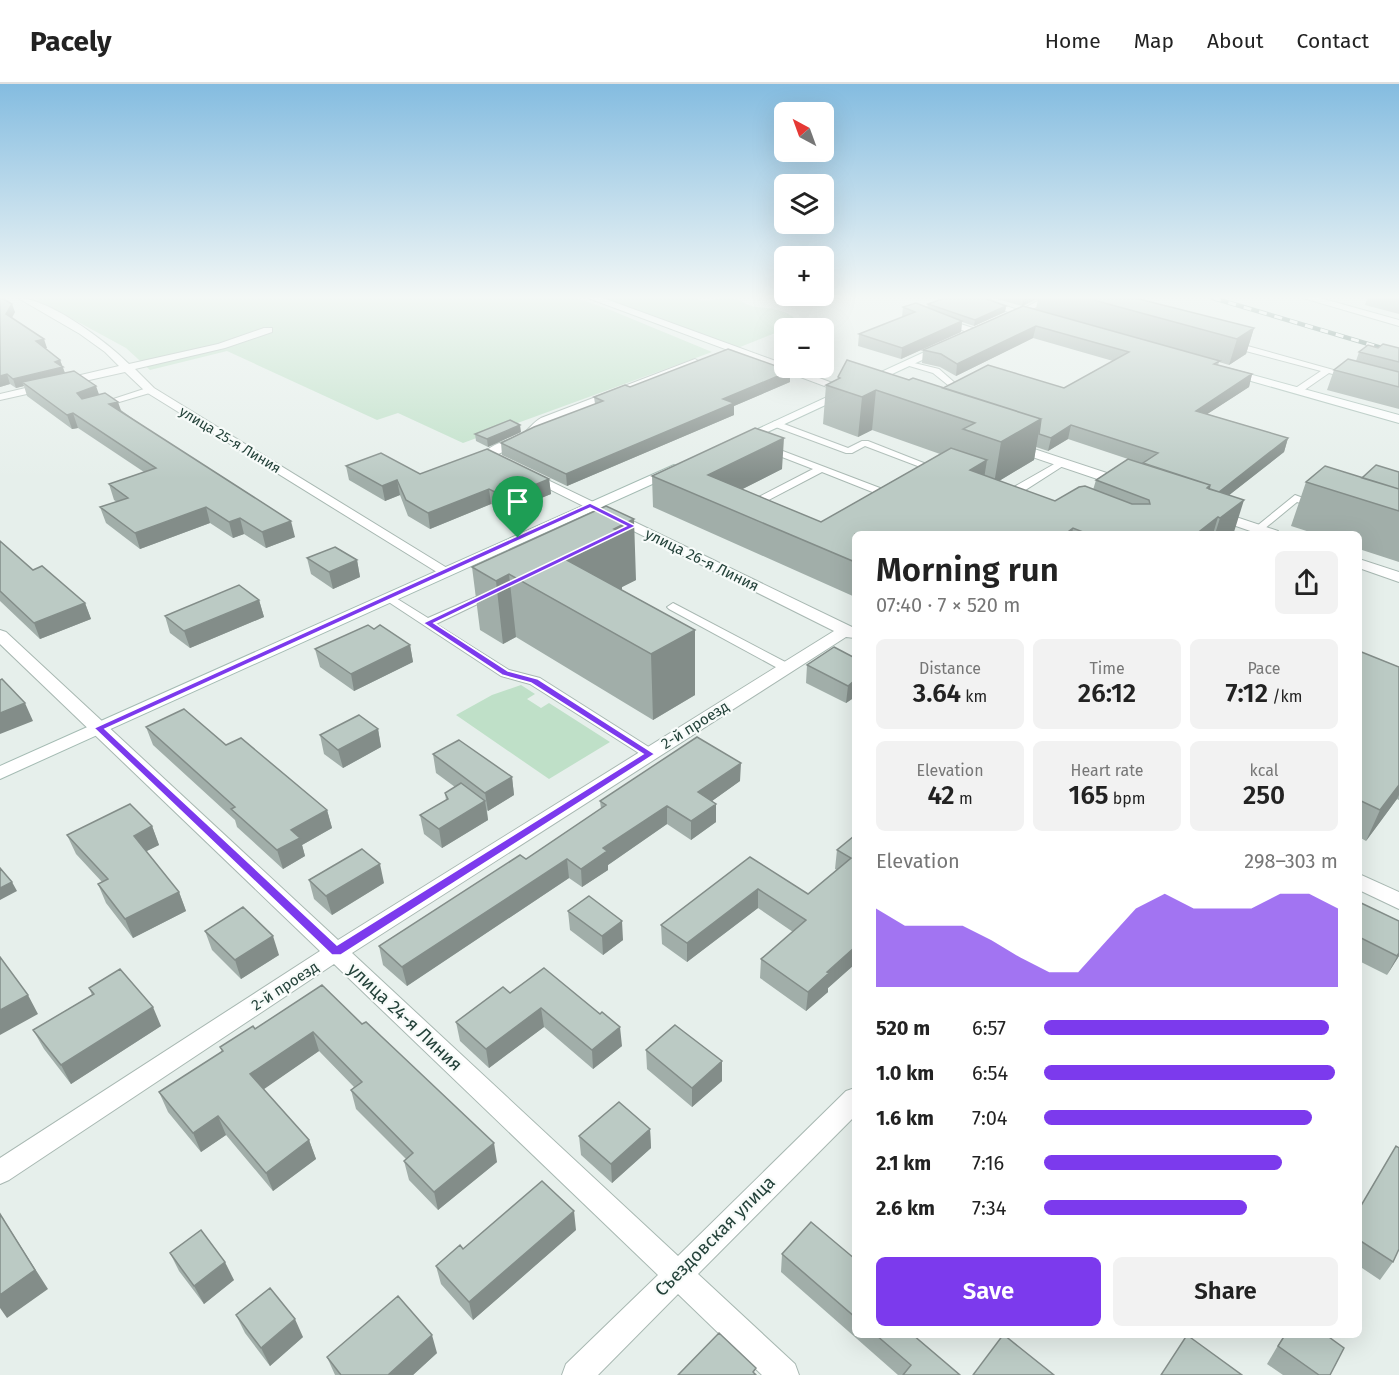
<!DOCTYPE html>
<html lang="en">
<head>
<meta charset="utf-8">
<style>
	:root { --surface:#fff; --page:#f2f2f2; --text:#222; --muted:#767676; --line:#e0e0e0; --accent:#7c3aed }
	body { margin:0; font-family:"Fira Sans",sans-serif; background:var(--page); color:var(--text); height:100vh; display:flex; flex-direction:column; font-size:22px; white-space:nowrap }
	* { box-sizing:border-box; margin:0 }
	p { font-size:20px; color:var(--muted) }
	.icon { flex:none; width:33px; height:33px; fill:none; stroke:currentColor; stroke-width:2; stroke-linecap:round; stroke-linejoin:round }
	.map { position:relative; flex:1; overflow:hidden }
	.panel { position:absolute; left:852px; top:447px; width:510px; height:807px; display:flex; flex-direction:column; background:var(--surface); border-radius:9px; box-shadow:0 6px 24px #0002 }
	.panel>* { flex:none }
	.needle { width:39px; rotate:319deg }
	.buttons { position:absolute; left:774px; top:18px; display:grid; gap:12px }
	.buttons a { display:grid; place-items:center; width:60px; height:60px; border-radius:9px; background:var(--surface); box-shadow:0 6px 24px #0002; font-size:30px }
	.pin { position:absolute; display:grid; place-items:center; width:51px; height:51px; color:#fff; margin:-62px -26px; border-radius:50% 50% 50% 0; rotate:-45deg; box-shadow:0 0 6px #0007 }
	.pin .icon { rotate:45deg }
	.round { display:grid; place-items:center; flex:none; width:63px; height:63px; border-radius:9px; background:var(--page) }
	.overview { display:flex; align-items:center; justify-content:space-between; height:102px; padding:0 24px }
	h1 { font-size:33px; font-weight:600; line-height:45px }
	.stats { display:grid; grid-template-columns:repeat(3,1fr); gap:9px; height:102px; padding:6px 24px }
	.stats div { display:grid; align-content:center; border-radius:9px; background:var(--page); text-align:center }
	.stats b { font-size:26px; font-weight:600 }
	.stats small { font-size:16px; font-weight:400 }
	.stats p { font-size:16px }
	.chart { height:168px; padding:12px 24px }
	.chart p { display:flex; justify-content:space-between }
	.chart svg { width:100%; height:108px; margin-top:6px; fill:var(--accent); opacity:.7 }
	.cta { display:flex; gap:12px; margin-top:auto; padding:12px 24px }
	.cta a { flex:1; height:69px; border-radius:9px; background:var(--accent); color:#fff; font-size:24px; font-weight:600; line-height:69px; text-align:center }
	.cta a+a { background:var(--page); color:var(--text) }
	ul { padding:0 24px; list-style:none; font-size:20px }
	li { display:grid; grid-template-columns:96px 72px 1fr; align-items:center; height:45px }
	li i { height:15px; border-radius:8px; background:var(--accent) }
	header { display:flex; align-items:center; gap:36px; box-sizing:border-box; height:84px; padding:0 30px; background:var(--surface); border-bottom:2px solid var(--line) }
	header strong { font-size:28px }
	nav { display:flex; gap:33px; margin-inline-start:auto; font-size:21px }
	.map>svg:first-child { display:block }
</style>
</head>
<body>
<header>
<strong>Pacely</strong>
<nav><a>Home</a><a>Map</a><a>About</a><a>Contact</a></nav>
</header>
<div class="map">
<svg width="1399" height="1291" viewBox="0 0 1399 1291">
	<rect width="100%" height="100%" fill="#e6efeb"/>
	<path fill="#bfe0c8" d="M34 214H576L608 225 712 268 463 359 398 329 377 336 227 267 150 286 126 264Z
		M599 214H695C707 220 719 212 733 214 741 216 748 222 756 223 769 224 786 225 796 236L794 238 798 240 735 265Z
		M521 601 535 610 527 615 541 624 549 619 610 658 549 695 456 631 492 611Z"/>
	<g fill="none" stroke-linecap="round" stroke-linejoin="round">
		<defs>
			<path id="lane" d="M1044 214H1054L1021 231 1014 229Z
				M945 235 979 246 980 248 973 250 942 239V235Z
				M1227 258H1233L1355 292 1351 295 1329 289 1300 309H1294V305L1321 287 1227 262Z
				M906 277 939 285 955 299 948 301 933 289 906 281Z
				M150 303 153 304V308L99 324 95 321Z
				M776 337 848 364 862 357H868L944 387 936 389 865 362 852 369H846L773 342V338Z
				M767 361 893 409 894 411 889 414 885 413 822 388 761 420 764 423 763 425 759 426 749 422V418L813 385 764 366 762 364Z
				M1063 375 1068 378 1066 380 1013 414H1005L1000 411Z
				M1295 411 1322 421 1317 424 1297 418 1258 450H1247Z
				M492 506 498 509 496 511 436 540 509 586 540 594 655 667 657 670 655 673H645L530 600 501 592 381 513 387 510 391 511 428 534Z
				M673 519 791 581 793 584 791 587H783L669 525 667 523Z"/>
			<path id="street" d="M18 214C49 214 107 258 129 280L218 260 264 244H272V248L225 264 135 285 154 304 452 487 445 491 440 490 146 308 125 288 0 316V310L119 282 105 268 80 250Z
				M588 214H603L784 280V284H793L856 308 854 310H846Z
				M1303 214H1320L1399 236V242Z
				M695 275 700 278 699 280 549 340 539 345 532 355 496 371 852 543 855 545V554L846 553 352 869 678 1172 846 1007 855 1004V1032L698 1190 795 1280 799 1291H762L678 1210 598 1291H562L566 1280 658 1191 334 880 9 1096 0 1100V1074L320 867 0 560V546L6 548 338 856 834 547 483 372C490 358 509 358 522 350 529 346 532 339 541 334Z
				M1013 358 1128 396 1130 399 1123 403 1118 402 1009 365 1007 362Z
				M1215 426 1278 447 1280 450H1259L1210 433 1208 430Z
				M1359 475 1399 488V498L1359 484Z
				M1359 790 1399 808V825L1359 806Z"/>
			<path id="secondary" d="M967 214H983L1038 233 1029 235Z
				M944 259 948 260V264L744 359H736L734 356Z
				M1227 284 1399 331V339L1223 289 1221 287Z
				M674 381 681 385 679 388 0 695V682Z"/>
		</defs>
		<use href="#lane" stroke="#a8b8b2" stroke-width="2"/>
		<use href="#street" stroke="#a8b8b2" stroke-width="2"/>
		<use href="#secondary" stroke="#a4bbb3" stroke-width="2"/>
		<use href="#lane" fill="#fff" fill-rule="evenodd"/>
		<use href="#street" fill="#fff" fill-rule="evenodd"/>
		<use href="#secondary" fill="#fff" fill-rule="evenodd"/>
		<defs>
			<path id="rail" d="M1213 214 1399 269"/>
		</defs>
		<use href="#rail" stroke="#5f7d75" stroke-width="4.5"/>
		<use href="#rail" stroke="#f7fbf9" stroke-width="3" stroke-dasharray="8" stroke-linecap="butt"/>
	</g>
	<path fill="#a1aea9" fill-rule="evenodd" d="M0 214 15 228 12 234 47 264H45L60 276 65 289 99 310 295 453 266 464 244 450 233 454 210 439 140 465 106 439 100 423 117 418 114 416 109 400 144 388 78 344 72 345 27 312 24 302 16 304 10 300 0 303Z
		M993 214H1135L1254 244 1246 270 1229 281 1219 278 1218 281 1252 290 1249 303 1207 330 1288 354 1284 368 1229 411 1234 448 1231 450H855V513L653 423 652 392 782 385 742 405 821 438 940 370 872 346 858 353 823 340 826 301 838 295V293L909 296 943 304H1064L1113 277 1033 254 956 292 940 283 922 279 923 266 1022 222ZM1038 215 1036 225 1023 222ZM1068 355 1128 375 1096 396 1093 406 1055 417 999 397 1034 376 1036 363 1048 367Z
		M1367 214H1399V230L1365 221Z
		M928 220 1006 222 1005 228 974 242 962 238 961 248 901 275 858 262 859 250 902 233 903 223 927 224Z
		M1378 264H1399V325L1327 306 1334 286 1356 277 1359 268Z
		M790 298 734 322V331L567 402 502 371 501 359 595 320 594 313 630 303Z
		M521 348 488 363 476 357 475 350Z
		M346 382 420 390 549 395 551 410 507 428 491 420 430 445 408 432 400 411 385 417 349 396Z
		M1399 388V478L1359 465V450H1316L1291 442 1306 398 1362 394Z
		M0 457 33 486 85 519 91 535 40 555 0 517Z
		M307 474 357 476 360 493 333 505 311 490Z
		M472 483 636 496 622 503V506L695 546V611L653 636 516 553 503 560 480 546Z
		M259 516 264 533 190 564 170 549 165 532Z
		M410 561 413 578 354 607 320 583 315 565Z
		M1359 567 1399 583V716L1397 715 1366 757 1359 753Z
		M855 574V613L846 619 806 599 807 581Z
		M146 643 327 726 332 744 302 761 305 772 283 785 237 743 235 736 153 661Z
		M378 645 381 663 343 684 324 670 320 651Z
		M433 670 512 693 514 711 488 727 487 726 488 736 442 764 424 750 420 731 446 716 445 709 455 703 436 689Z
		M740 697 712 717 716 720V738L691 756 667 740 608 781V786L582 803 569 794 407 902 383 881 379 862 526 775 601 725 600 717Z
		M152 742 159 761 146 767 179 808 186 827 133 854 106 819 98 800 102 798 76 770 67 751Z
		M855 752V880L828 904V908L806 927 760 894 761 875 793 848 758 824 687 878 662 860 661 841 750 773 808 810 837 786 835 785 837 766Z
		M309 796 384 799 332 831 314 815Z
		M1359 818 1399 837V872L1387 891 1359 877Z
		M568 827 623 856 603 871 570 846Z
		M205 847 279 871 241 895 212 866Z
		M322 901 497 1078 438 1126 409 1096 404 1077 406 1075 356 1025 351 1006 354 1003 319 967 263 1005 309 1056 316 1075 273 1107 226 1051 201 1068 168 1028 159 1008 222 968 220 963 255 945Z
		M89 904 161 942 71 1000 44 965 33 946 92 911Z
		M510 909 622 962 593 985 544 943 489 984 460 957 456 938Z
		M646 966 722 977V997L692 1023 647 985Z
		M650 1045 651 1064 612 1099 581 1071 579 1052Z
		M1396 1062 1393 1178 1380 1196 1359 1182V1122L1362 1120Z
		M576 1146 473 1236 441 1200 436 1182Z
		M170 1169 234 1196 204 1220 179 1187Z
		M782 1170 855 1175V1251H913L960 1291H898L781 1188Z
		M236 1231 303 1253 270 1282 245 1249Z
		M1284 1251H1326L1330 1291H1283L1267 1280Z
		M437 1269 413 1291H335L327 1273Z"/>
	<path fill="#838d89" d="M1023 214H1038L1022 222Z
		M12 220 15 228 9 238 6 230Z
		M1006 222 1005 228 974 242 975 236Z
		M962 237 961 248 901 275 902 264Z
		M1036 242 1033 254 956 292 957 280Z
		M1254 244 1246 270 1229 281 1237 255Z
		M44 255 47 264 39 266 36 257Z
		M60 276 66 292 22 298 24 302 16 304 13 295Z
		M790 287V298L734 322V331L567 402 566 390 723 315Z
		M7 290 10 300 0 303V292Z
		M1252 290 1249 303 1192 340 1196 327Z
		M96 302 101 316 82 323 77 309Z
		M876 306 872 346 858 353 862 313Z
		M118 318 123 332 109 320Z
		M73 329 78 344 72 345 67 331Z
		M1041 335 1034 376 994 400 1001 358Z
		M520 341 521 348 488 363 487 355Z
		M1071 341 1068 355 1048 367 1051 354Z
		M784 354 782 385 715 419 708 391Z
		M1288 354 1284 368 1214 423 1218 409Z
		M987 376 982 407 970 386Z
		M549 395 551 410 507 428 505 413Z
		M397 396 400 411 385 417 382 402Z
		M489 405 491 420 430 445 428 429Z
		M1244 416 1234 448 1231 450H1215L1220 434Z
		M206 423 210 439 140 465 135 449Z
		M1218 433 1213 450H1196Z
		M240 434 244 450 233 454 229 438Z
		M634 435 636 496 622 503V508L563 474 614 445Z
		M291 437 295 453 266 464 262 448Z
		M1073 444 1072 450H1065Z
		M357 476 360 493 333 505 329 488Z
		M509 490 516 553 503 560 496 497Z
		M259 516 264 533 190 564 184 547Z
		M85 519 91 535 40 555 34 539Z
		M695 546V611L653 636 651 570Z
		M410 561 413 578 354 607 351 590Z
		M855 596V613L846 619 848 602Z
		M25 619 33 637 0 650V629Z
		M378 645 381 663 343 684 338 666Z
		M741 679 740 697 698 727V708Z
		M512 693 514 711 488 727 485 709Z
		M1399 701V711L1397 715 1366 757 1380 726Z
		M485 717 488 736 442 764 439 745Z
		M716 720V738L691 756V737Z
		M667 722V740L608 781V786L582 803 581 785 603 764Z
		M327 726 332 744 302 761 305 772 283 785 277 766 291 746Z
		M152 742 159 761 141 770 134 752Z
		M567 775 569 794 407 902 402 883Z
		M380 780 384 799 332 831 326 812Z
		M12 798 17 807 0 816V804Z
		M758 805V824L687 878V859Z
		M179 808 186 827 133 854 125 835Z
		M622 837 623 856 603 871 602 852Z
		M273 852 279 871 241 895 235 876Z
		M855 863V880L828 904V908L806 927 808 908 827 888Z
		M1399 869V872L1387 891Z
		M28 911 38 930 0 951V926Z
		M153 923 161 942 71 1000 61 981Z
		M541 924 544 943 489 984 486 965Z
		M620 943 622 962 593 985 592 966Z
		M313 948 319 967 257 1010 250 990Z
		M722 977V997L692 1023V1004Z
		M218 1032 226 1051 201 1068 193 1049Z
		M650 1045 651 1064 612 1099 611 1080Z
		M309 1056 316 1075 273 1107 266 1089Z
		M494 1059 497 1078 438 1126 434 1108Z
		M574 1127 576 1146 473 1236 469 1218Z
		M0 1130 48 1205 7 1234 0 1224Z
		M225 1178 234 1196 204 1220 194 1202Z
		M295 1235 303 1253 270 1282 261 1264Z
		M432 1251 437 1269 413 1291H388Z"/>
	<path fill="#bbcac4" stroke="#838d89" stroke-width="1.5" d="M0 214H2L12 220 6 230 44 255 36 257 60 276 55 278 63 283 13 295 7 290 0 292Z
		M945 214H984L1006 222 975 236 928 220Z
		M1086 214H1135L1254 244 1237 255Z
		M916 219 962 237 902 264 859 250 915 228 903 223Z
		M1023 222 1220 277 1214 280 1252 290 1196 327 1288 354 1219 408 1209 405 1210 401 1143 379 1158 369 1071 341 1051 354 1039 350 1041 335 943 304 988 281 1064 304 1129 268 1036 242 957 280 941 270 923 266Z
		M1383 260 1399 264V278L1359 268 1368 261 1378 264Z
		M728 265 790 287 723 315 734 319 566 390 501 359 534 343 603 317 594 313 625 301 630 303Z
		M1348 275 1399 288V303L1334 286Z
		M847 276 909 296 913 294 1041 335 1001 358 963 345 975 339 876 306 862 313 826 301 840 294 838 293Z
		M74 287 96 302 77 309 82 315 105 309 118 318 109 320 291 437 262 448 240 434 229 438 206 423 135 449 100 423 128 414 109 400 156 384 73 329 67 331 22 298Z
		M510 336 520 341 487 355 475 350Z
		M755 344 784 354 708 391 821 438 951 364 987 376 970 386 1055 417 1079 403 1085 402 1132 420H1150L1149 416 1096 396 1128 375 1210 401 1207 404 1244 416 1220 434 1218 433 1196 450H1088L1073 444 1065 450H855V478L652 392Z
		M487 365 549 395 505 413 489 405 428 429 406 416 397 396 382 402 346 382 381 369 420 390Z
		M1376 381 1399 388V405L1362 394Z
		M1325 382 1399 405V427L1306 398Z
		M606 422 634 435 614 445 619 447 563 474 695 546 651 570 509 490 496 497 472 483Z
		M0 457 33 486 42 482 85 519 34 539 0 507Z
		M335 463 357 476 329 488 307 474Z
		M239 501 259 516 184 547 165 532Z
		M368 541 374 545 380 541 410 561 351 590 315 565Z
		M834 563 855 574V596L848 602 807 581Z
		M1359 567 1399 583V701L1380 726 1359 716Z
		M2 595 25 619 0 629V596Z
		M184 625 226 661 241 654 327 726 291 746 300 754 277 766 231 725 235 723 146 643Z
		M359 631 378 645 338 666 320 651Z
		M697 653 741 679 698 708 716 720 691 737 667 722 603 764 607 767 581 785 567 775 402 883 379 862 520 771 526 775 606 721 600 717Z
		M459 656 512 693 485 709 433 670Z
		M461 699 485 717 439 745 420 731 448 715 445 709Z
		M130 720 152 742 134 752 179 808 125 835 98 800 108 795 67 751Z
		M854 752 855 863 827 888 829 889 808 908 761 875 806 836 758 805 687 859 661 841 750 773 808 810 851 774 837 766Z
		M362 765 380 780 326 812 309 796Z
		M0 784 12 798 0 804Z
		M589 812 622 837 602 852 568 827Z
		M1359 818 1399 837V869L1397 872 1359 853Z
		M243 823 273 852 235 876 205 847Z
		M0 873 28 911 0 926Z
		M544 884 600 930 602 928 620 943 592 966 541 924 486 965 456 938 503 903 510 909Z
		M120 885 153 923 61 981 33 946 94 910 89 904Z
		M322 901 362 940 366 938 400 970 494 1059 434 1108 404 1077 413 1069 351 1006 362 998 313 948 250 990 309 1056 266 1089 218 1032 193 1049 159 1008 223 967 220 963 253 942 255 945Z
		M675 941 722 977 692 1004 646 966Z
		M619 1018 650 1045 611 1080 579 1052Z
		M1396 1062 1399 1064V1165L1393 1178 1359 1156V1122L1361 1119 1362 1120Z
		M542 1097 574 1127 469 1218 436 1182 460 1161 463 1165Z
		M0 1130 35 1186 0 1211Z
		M811 1138 855 1175V1233L782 1170Z
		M201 1146 225 1178 194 1202 170 1169Z
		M270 1204 295 1235 261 1264 236 1231Z
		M398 1212 432 1251 388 1291H341L327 1273Z
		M719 1249 756 1284 753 1288 756 1291H678Z
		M876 1251H913L960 1291H903L911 1281Z
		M1003 1251H1004L1054 1291H973Z
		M1187 1251 1242 1291H1161Z
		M1285 1251H1326L1344 1264 1330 1291H1319L1278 1262Z"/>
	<linearGradient id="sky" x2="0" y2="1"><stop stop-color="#84bce0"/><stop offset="0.54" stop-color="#f4f8f6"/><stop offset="1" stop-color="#f4f8f6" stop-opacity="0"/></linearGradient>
	<rect width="1399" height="395" fill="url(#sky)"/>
	<path fill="#7c3aed" stroke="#fff" stroke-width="1.5" fill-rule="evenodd" d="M590 419 636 442 434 539 508 587 538 595 655 670 341 871H332L94 644ZM590 424 626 442 423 539 502 591 531 599 643 670 337 861 105 645Z"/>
	<g text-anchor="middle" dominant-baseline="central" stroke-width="4.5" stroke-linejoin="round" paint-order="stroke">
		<g font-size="14" fill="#24423a" stroke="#f7fbf9">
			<text transform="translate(230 356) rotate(31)">улица 25-я Линия</text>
		</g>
		<g font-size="15" fill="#24423a" stroke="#f7fbf9">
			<text transform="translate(702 476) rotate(26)">улица 26-я Линия</text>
			<text transform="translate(695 641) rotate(-32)">2-й проезд</text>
			<text transform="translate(285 902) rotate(-33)">2-й проезд</text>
		</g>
		<g font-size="18" fill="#24423a" stroke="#f7fbf9">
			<text transform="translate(405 933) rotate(43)">улица 24-я Линия</text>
			<text transform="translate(715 1152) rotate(-45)">Съездовская улица</text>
		</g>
	</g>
</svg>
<div class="buttons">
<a><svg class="needle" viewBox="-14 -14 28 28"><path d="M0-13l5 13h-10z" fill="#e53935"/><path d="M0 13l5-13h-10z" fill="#767676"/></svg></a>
<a><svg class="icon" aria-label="layers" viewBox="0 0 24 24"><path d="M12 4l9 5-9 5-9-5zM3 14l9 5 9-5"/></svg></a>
<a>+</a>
<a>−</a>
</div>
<div class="pin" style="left:518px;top:454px;background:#1e9e55"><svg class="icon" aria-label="arrive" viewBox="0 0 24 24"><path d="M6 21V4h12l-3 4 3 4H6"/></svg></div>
<section class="panel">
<div class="overview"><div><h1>Morning run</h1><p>07:40 · 7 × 520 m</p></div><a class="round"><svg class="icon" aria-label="share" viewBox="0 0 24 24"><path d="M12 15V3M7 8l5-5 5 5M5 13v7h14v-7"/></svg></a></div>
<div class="stats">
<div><p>Distance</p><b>3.64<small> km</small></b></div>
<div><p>Time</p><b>26:12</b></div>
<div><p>Pace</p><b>7:12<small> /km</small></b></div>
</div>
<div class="stats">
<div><p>Elevation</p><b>42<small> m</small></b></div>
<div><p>Heart rate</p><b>165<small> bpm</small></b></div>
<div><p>kcal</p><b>250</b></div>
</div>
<div class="chart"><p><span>Elevation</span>298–303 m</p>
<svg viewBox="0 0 160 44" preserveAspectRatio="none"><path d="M0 44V12L10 19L20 19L30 19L40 25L50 32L60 38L70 38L80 25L90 12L100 6L110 12L120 12L130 12L140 6L150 6L160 12V44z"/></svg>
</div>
<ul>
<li><b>520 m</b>6:57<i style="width:97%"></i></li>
<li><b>1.0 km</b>6:54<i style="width:99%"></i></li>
<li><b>1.6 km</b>7:04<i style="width:91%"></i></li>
<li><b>2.1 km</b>7:16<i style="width:81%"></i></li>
<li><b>2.6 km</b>7:34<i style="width:69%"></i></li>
</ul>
<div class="cta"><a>Save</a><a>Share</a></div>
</section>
</div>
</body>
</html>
